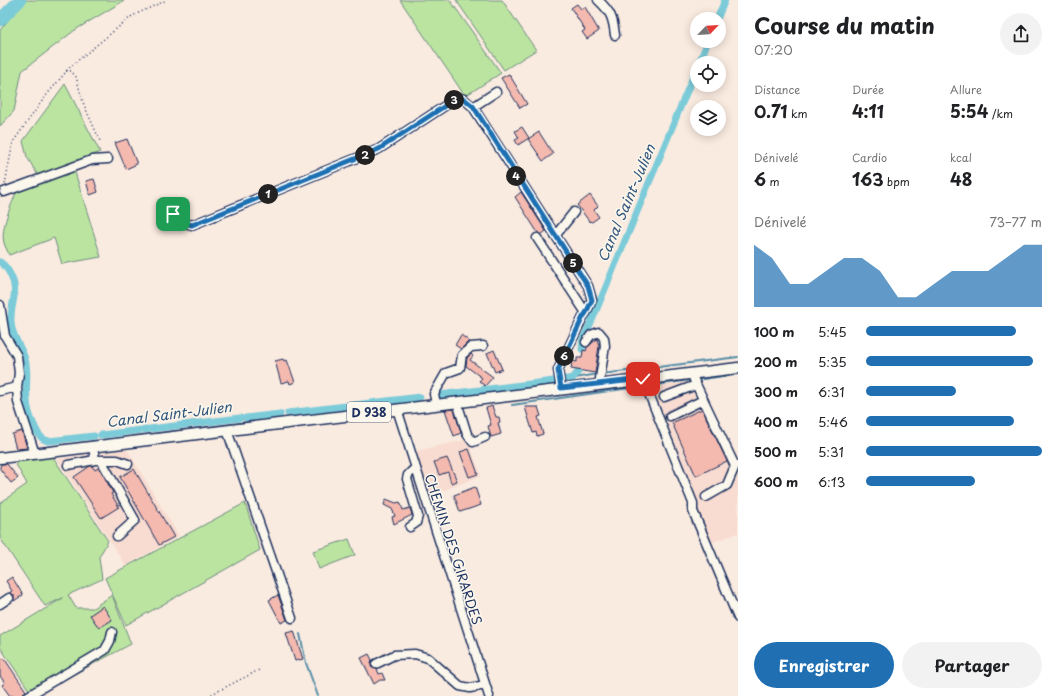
<!DOCTYPE html>
<html lang="fr">
<head>
<meta charset="utf-8">
<style>
	:root { --surface:#fff; --page:#f2f2f2; --text:#202124; --muted:#757577; --accent:#1f6fb2 }
	body { margin:0; font-family:"Playpen Sans",sans-serif; background:var(--page); color:var(--text); height:100vh; display:flex; flex-direction:column; font-size:15px; white-space:nowrap }
	* { box-sizing:border-box; margin:0 }
	p { font-size:13px; color:var(--muted) }
	.icon { flex:none; width:22px; height:22px; fill:none; stroke:currentColor; stroke-width:2; stroke-linecap:round; stroke-linejoin:round }
	.map { position:relative; flex:1; overflow:hidden }
	.sheet { display:flex; flex-direction:column; background:var(--surface); width:320px }
	.sheet>* { flex:none }
	.needle { width:26px; rotate:65deg }
	.tools { position:absolute; left:690px; top:12px; display:grid; gap:8px }
	.tools a { display:grid; place-items:center; width:36px; height:36px; border-radius:50%; background:var(--surface); box-shadow:0 2px 10px #0003; font-size:20px }
	.pin { position:absolute; display:grid; place-items:center; width:34px; height:34px; color:#fff; margin:-17px; border-radius:8px; box-shadow:0 2px 6px #0006 }
	.km { position:absolute; width:20px; height:20px; margin:-10px; border-radius:50%; background:#222; color:#fff; font-size:11px; line-height:20px; text-align:center }
	.round { display:grid; place-items:center; flex:none; width:42px; height:42px; border-radius:21px; background:var(--page) }
	.overview { display:flex; align-items:center; justify-content:space-between; height:68px; padding:0 16px }
	h1 { font-size:22px; font-weight:700; line-height:30px }
	.metrics { display:grid; grid-template-columns:repeat(3,1fr); gap:6px; height:68px; padding:4px 16px }
	.metrics div { display:grid; align-content:center }
	.metrics b { font-size:17px; font-weight:700 }
	.metrics small { font-size:11px; font-weight:400 }
	.metrics p { font-size:11px }
	.chart { height:112px; padding:8px 16px }
	.chart p { display:flex; justify-content:space-between }
	.chart svg { width:100%; height:72px; margin-top:4px; fill:var(--accent); opacity:.7 }
	.button { display:flex; gap:8px; margin-top:auto; padding:8px 16px }
	.button a { flex:1; height:46px; border-radius:24px; background:var(--accent); color:#fff; font-size:16px; font-weight:700; line-height:46px; text-align:center }
	.button a+a { background:var(--page); color:var(--text) }
	ul { padding:0 16px; list-style:none; font-size:13px }
	li { display:grid; grid-template-columns:64px 48px 1fr; align-items:center; height:30px }
	li i { height:10px; border-radius:5px; background:var(--accent) }
	main { display:flex; flex:1; min-height:0 }
	.map>svg:first-child { display:block }
</style>
</head>
<body>
<main>
<div class="map">
<svg width="738" height="696" viewBox="0 0 738 696">
	<rect width="100%" height="100%" fill="#faebe0"/>
	<filter id="ink" filterUnits="userSpaceOnUse"><feTurbulence type="fractalNoise" baseFrequency=".025" numOctaves="2"/><feDisplacementMap in="SourceGraphic" scale="8" xChannelSelector="R" yChannelSelector="G"/><feConvolveMatrix kernelMatrix="1 2 1 2 8 2 1 2 1" color-interpolation-filters="sRGB"/></filter>
	<g filter="url(#ink)">
		<path fill="#f8dcd1" d="M696 380 738 457V533L711 543 648 385Z
			M468 439 481 476 429 496 416 451Z
			M127 449 179 536 126 566 57 459Z"/>
		<path fill="#bbe4a0" stroke="#6b8a7f" d="M25 0H125L75 30 22 71 14 111 0 126V30Z
			M400 0H450L501 73 465 96Z
			M456 0H502L536 50 504 70Z
			M65 84 100 152 39 177 27 157 23 141Z
			M74 169 101 257 62 264 54 238 9 255C8 251 5 247 4 243 0 228 12 203 18 189Z
			M53 457 108 541 99 557 102 579 68 595 76 608H93L112 595 131 644 33 696 0 647V636L63 598 45 606 0 538V503L27 484 14 461Z
			M245 503 260 550 126 625 105 578Z
			M349 539 355 555 319 569 313 551Z"/>
		<g fill="none" stroke-linecap="round" stroke-linejoin="round">
			<path stroke="#558da8" stroke-width="2" d="M602 374 738 357
				M575 378 598 374
				M696 380 738 374
				M648 386 691 380
				M512 405 644 386
				M300 634 306 663 318 696"/>
			<path stroke="#7ccbd9" stroke-width="7" d="M717 19 725 0
				M699 63 708 41
				M0 262C5 265 7 268 10 274 20 292 10 303 11 322 11 335 21 346 25 359 29 372 25 385 27 399 27 408 30 417 34 425 37 432 40 439 48 441L94 436
				M582 349 583 339 593 318 697 67
				M562 380 573 378 578 372
				M439 395 554 381
				M288 413 420 397
				M246 418 280 414
				M101 435 240 418"/>
			<path stroke="#7ccbd9" stroke-width="13" d="M0 20 20 0"/>
		</g>
		<path fill="#f4b9af" stroke="#1b2f5e" d="M577 4 581 9 585 7 599 31 587 39 582 32 585 30 571 8Z
			M509 74 527 104 520 108 501 78Z
			M522 127 529 138 518 145 515 140 519 138 515 131Z
			M539 132 553 154 543 161 528 139Z
			M127 139 137 164 126 169 115 143Z
			M94 179 98 192 90 195 86 181Z
			M521 192 546 231 541 235 538 233 515 197Z
			M590 195 598 206 594 210 599 217 592 222 589 221 577 205Z
			M461 335 469 341 461 349 455 345Z
			M597 339 599 346 595 373 571 369 572 361 577 362V358H582L583 350 586 351 587 347Z
			M494 350 502 369 495 372 487 353Z
			M471 354 473 356 470 360 493 377 485 386 479 381 482 378 466 366 467 358Z
			M283 359 284 361 287 360 295 382 290 384 289 381 281 383 275 361Z
			M492 406 496 417H499L500 422 498 423 501 434 491 437 488 426 491 425 486 408Z
			M525 407H538L541 416 538 417 543 434 537 436 536 432 533 433Z
			M454 409 461 433 454 436 445 410Z
			M702 409 727 461 696 476 672 423Z
			M22 431 27 448 16 449 12 434Z
			M469 449 478 474 469 477 460 452Z
			M447 458 457 481 451 483 448 472 439 475 434 462Z
			M2 464H7L18 478 11 483 0 469V466Z
			M90 466H92L95 470 99 467 113 493 111 494 119 507 101 518 74 477Z
			M134 469 174 537 159 545 120 477Z
			M475 487 481 505 460 512 454 495Z
			M386 499 396 503 400 502 403 510 410 508 412 515 394 524 392 517 395 516 392 509 384 505Z
			M12 577 23 595 14 601V595L9 593 12 591 6 581Z
			M278 595 287 620 281 623 269 600Z
			M103 606 112 620 99 628 90 615Z
			M294 631 303 659 295 661 286 633Z
			M369 654 372 660 371 667 377 669 379 674 382 673 385 680H380L374 684 361 658Z
			M4 658 26 691 19 696H10L2 685 5 683 0 676V660Z"/>
		<g fill="none" stroke-linecap="round" stroke-linejoin="round">
			<defs>
				<path id="minor" d="M598 0C611 12 613 18 615 35
					M473 107 588 286 592 300 586 313
					M4 192 92 160 108 159
					M173 214 181 222 192 225 379 149 457 98 464 99 473 107 496 92
					M555 236 574 212
					M537 238 586 313 583 317 558 370 561 389
					M0 305 5 336 17 356 19 373 17 387 18 402 35 454
					M586 342 591 335 599 332 604 338 605 346 599 385
					M692 373 694 380 735 466 727 485 706 497
					M643 379 693 503V511L738 618
					M0 391 17 387
					M664 397 696 385
					M457 402 467 434 473 442 485 437
					M436 404 434 394 446 373 460 368 462 355 471 347 483 346
					M397 409 489 696
					M670 416 703 400
					M227 430 292 618
					M93 446 95 460H117L128 464
					M101 460 135 520 117 536
					M68 465 95 460
					M410 527 416 523 418 516 407 479 408 475 415 468
					M0 604 9 598
					M376 664 394 655 415 654 428 658 460 686 470 688 485 685
					M28 696 105 650 110 641 112 632"/>
				<path id="major" d="M0 458 738 368"/>
			</defs>
			<use href="#minor" stroke="#1b2f5e" stroke-width="11"/>
			<use href="#major" stroke="#1b2f5e" stroke-width="13"/>
			<path stroke="#1b2f5e" stroke-width="1.5" stroke-dasharray="1 3" stroke-linecap="butt" d="M66 71H71L76 77 84 105 101 143
				M5 184 13 142 45 97 70 67 132 16 167 0
				M208 696 261 669"/>
			<use href="#minor" stroke="#fbf7ec" stroke-width="8"/>
			<use href="#major" stroke="#fbf7ec" stroke-width="10"/>
		</g>
	</g>
	<g fill="none" stroke-linecap="round" stroke-linejoin="round" filter="url(#ink)">
		<defs>
			<path id="route" d="M173 214 181 222 192 225 379 149 457 98 464 99 473 106 588 286 592 300 586 313 583 317 558 370 561 388 643 379"/>
		</defs>
		<use href="#route" stroke="#fff" stroke-width="8"/>
		<use href="#route" stroke="#1f6fb2" stroke-width="5"/>
	</g>
	<g text-anchor="middle" dominant-baseline="central" stroke-width="3" stroke-linejoin="round" paint-order="stroke">
		<rect fill="#fbf7ec" stroke="#5e6b89" stroke-width="1" x="347" y="402" width="44" height="20" rx="3"/>
		<g font-size="12" font-weight="bold" fill="#1b2f5e">
			<text x="369" y="412">D 938</text>
		</g>
		<g font-size="13" fill="#1b2f5e" stroke="#fbf7ec">
			<text transform="translate(454 549) rotate(72)">CHEMIN DES GIRARDES</text>
		</g>
		<g font-size="14" font-style="italic" fill="#33567d" stroke="#fbf7ec">
			<text transform="translate(626 203) rotate(-67)">Canal Saint-Julien</text>
			<text transform="translate(169 414) rotate(-7)">Canal Saint-Julien</text>
		</g>
	</g>
</svg>
<div class="tools">
<a><svg class="needle" viewBox="-14 -14 28 28"><path d="M0-13l5 13h-10z" fill="#e53935"/><path d="M0 13l5-13h-10z" fill="#757577"/></svg></a>
<a><svg class="icon" aria-label="locate" viewBox="0 0 24 24"><circle cx="12" cy="12" r="6"/><path d="M12 2v4M12 18v4M2 12h4M18 12h4"/></svg></a>
<a><svg class="icon" aria-label="layers" viewBox="0 0 24 24"><path d="M12 4l9 5-9 5-9-5zM3 14l9 5 9-5"/></svg></a>
</div>
<div class="pin" style="left:173px;top:214px;background:#1e9e55"><svg class="icon" aria-label="arrive" viewBox="0 0 24 24"><path d="M6 21V4h12l-3 4 3 4H6"/></svg></div>
<div class="pin" style="left:643px;top:379px;background:#d93025"><svg class="icon" aria-label="check" viewBox="0 0 24 24"><path d="M5 12l5 5 9-10"/></svg></div>
<b class="km" style="left:268px;top:194px">1</b>
<b class="km" style="left:365px;top:155px">2</b>
<b class="km" style="left:454px;top:100px">3</b>
<b class="km" style="left:516px;top:176px">4</b>
<b class="km" style="left:573px;top:263px">5</b>
<b class="km" style="left:564px;top:356px">6</b>
</div>
<section class="sheet">
<div class="overview"><div><h1>Course du matin</h1><p>07:20</p></div><a class="round"><svg class="icon" aria-label="share" viewBox="0 0 24 24"><path d="M12 15V3M7 8l5-5 5 5M5 13v7h14v-7"/></svg></a></div>
<div class="metrics">
<div><p>Distance</p><b>0.71<small> km</small></b></div>
<div><p>Durée</p><b>4:11</b></div>
<div><p>Allure</p><b>5:54<small> /km</small></b></div>
</div>
<div class="metrics">
<div><p>Dénivelé</p><b>6<small> m</small></b></div>
<div><p>Cardio</p><b>163<small> bpm</small></b></div>
<div><p>kcal</p><b>48</b></div>
</div>
<div class="chart"><p><span>Dénivelé</span>73–77 m</p>
<svg viewBox="0 0 160 44" preserveAspectRatio="none"><path d="M0 44V6L10 14L20 30L30 30L40 22L50 14L60 14L70 22L80 38L90 38L100 30L110 22L120 22L130 22L140 14L150 6L160 6V44z"/></svg>
</div>
<ul>
<li><b>100 m</b>5:45<i style="width:85%"></i></li>
<li><b>200 m</b>5:35<i style="width:95%"></i></li>
<li><b>300 m</b>6:31<i style="width:51%"></i></li>
<li><b>400 m</b>5:46<i style="width:84%"></i></li>
<li><b>500 m</b>5:31<i style="width:100%"></i></li>
<li><b>600 m</b>6:13<i style="width:62%"></i></li>
</ul>
<div class="button"><a>Enregistrer</a><a>Partager</a></div>
</section>
</main>
</body>
</html>
